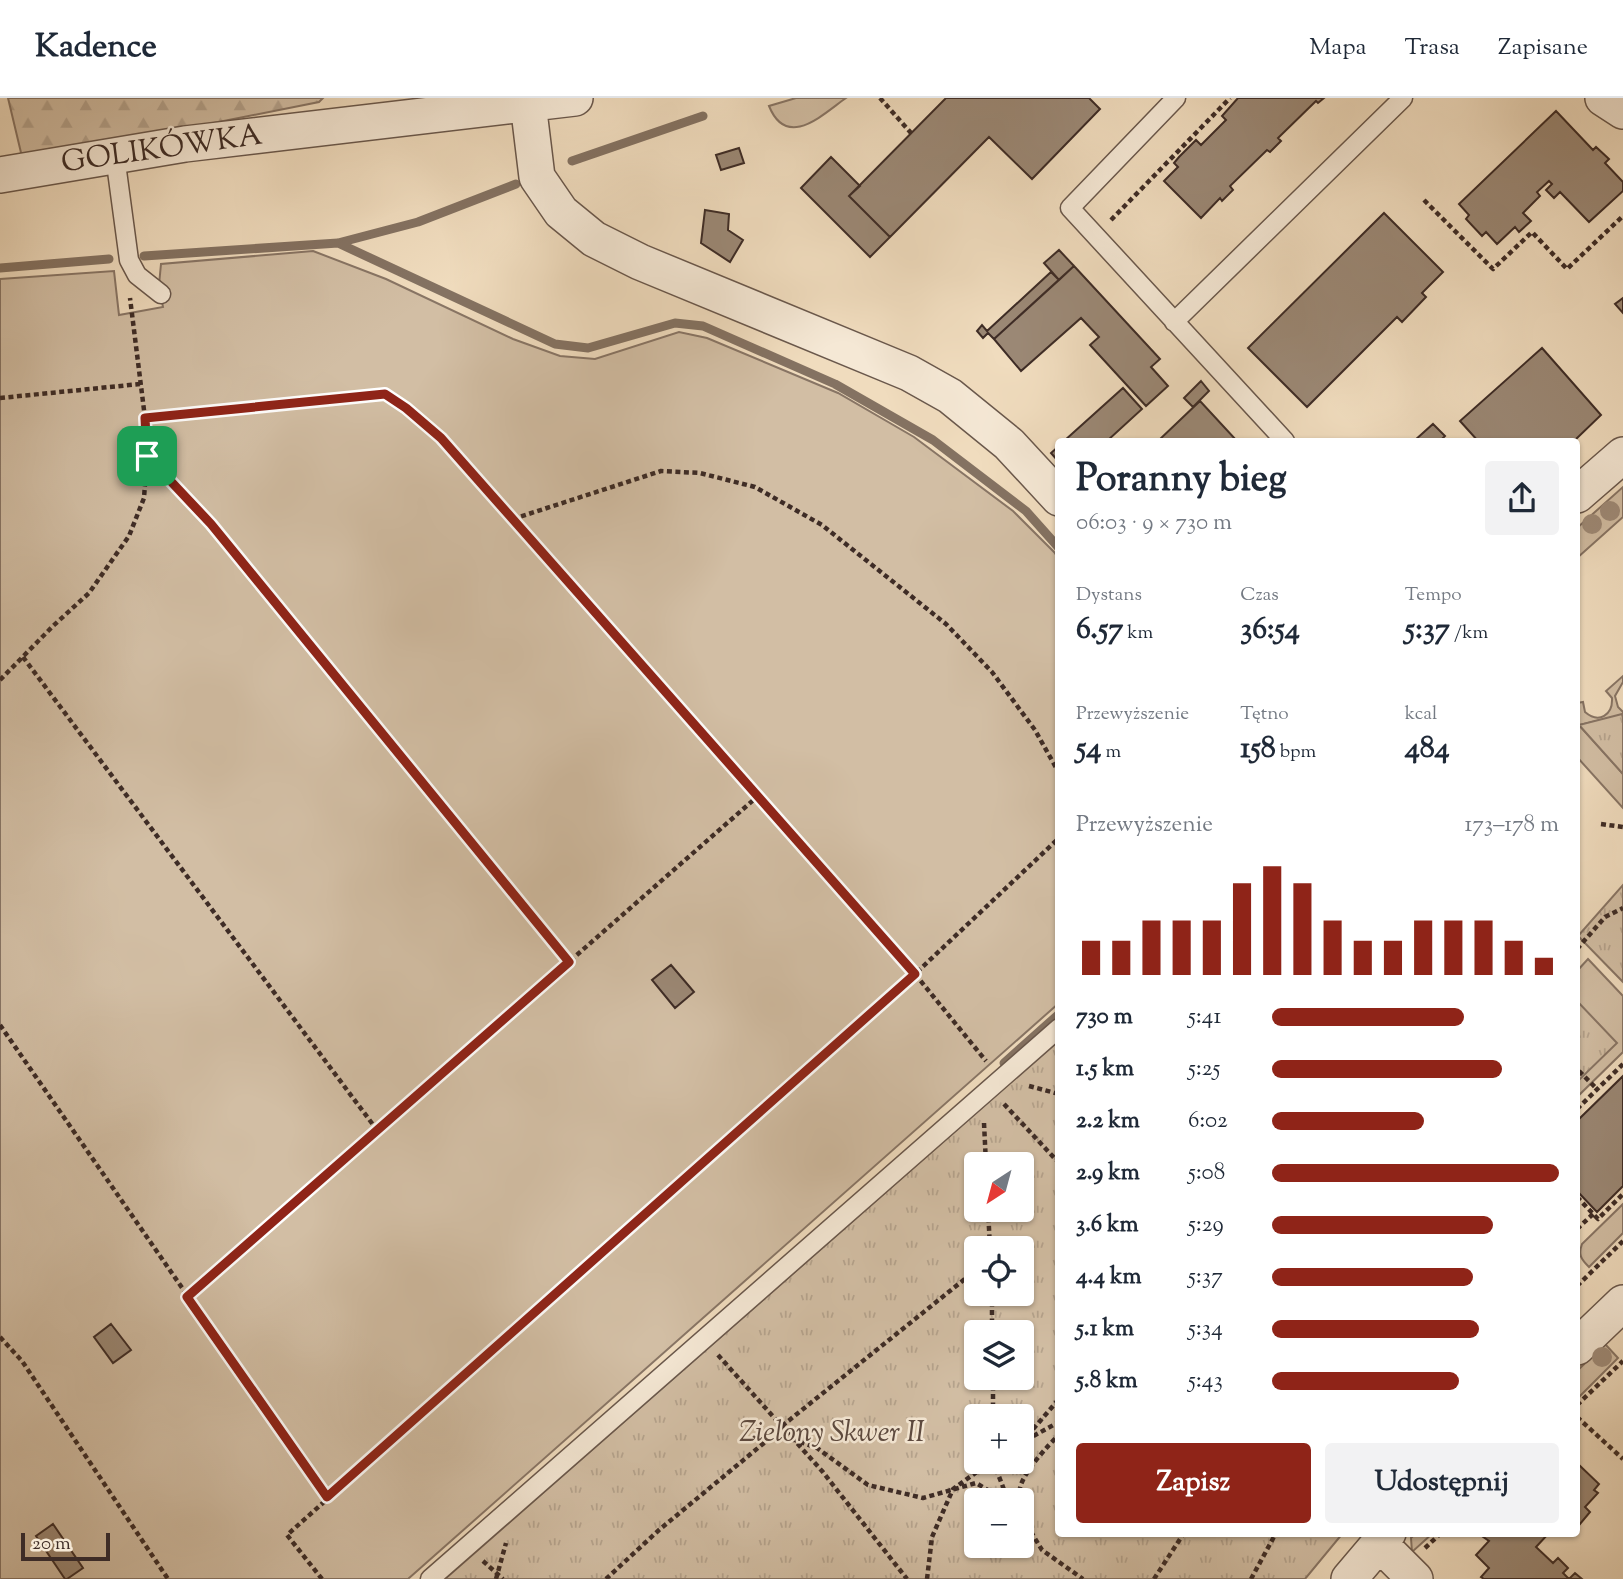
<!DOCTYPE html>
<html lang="pl">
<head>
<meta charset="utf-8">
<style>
	:root { --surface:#fff; --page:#f2f2f3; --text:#1f2937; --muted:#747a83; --line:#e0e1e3; --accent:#8f2418 }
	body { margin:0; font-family:"Sorts Mill Goudy",serif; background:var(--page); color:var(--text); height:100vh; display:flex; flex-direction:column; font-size:26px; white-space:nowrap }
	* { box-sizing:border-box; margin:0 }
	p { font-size:23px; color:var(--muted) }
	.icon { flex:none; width:38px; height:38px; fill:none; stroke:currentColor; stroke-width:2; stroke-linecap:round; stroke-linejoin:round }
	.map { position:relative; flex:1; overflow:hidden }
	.panel { position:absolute; left:1055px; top:340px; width:525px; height:1099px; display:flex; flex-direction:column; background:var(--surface); border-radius:7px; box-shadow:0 2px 5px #0004 }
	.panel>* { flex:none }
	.needle { width:46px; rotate:216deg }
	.buttons { position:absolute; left:964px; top:1054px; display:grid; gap:14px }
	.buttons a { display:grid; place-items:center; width:70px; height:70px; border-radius:7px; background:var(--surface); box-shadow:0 2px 5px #0004; font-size:35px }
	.scale { position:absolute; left:21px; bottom:18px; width:89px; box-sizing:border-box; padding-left:7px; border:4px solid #3e2c26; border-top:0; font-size:19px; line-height:24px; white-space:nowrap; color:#3e2c26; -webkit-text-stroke:5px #f5e8d5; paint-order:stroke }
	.pin { position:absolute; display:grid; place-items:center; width:60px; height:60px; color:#fff; margin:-30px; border-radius:14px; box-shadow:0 4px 10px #0006 }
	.round { display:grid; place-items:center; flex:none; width:74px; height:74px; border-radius:7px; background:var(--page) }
	.headline { display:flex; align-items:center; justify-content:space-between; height:119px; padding:0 21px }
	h1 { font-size:38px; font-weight:800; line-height:52px }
	.stats { display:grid; grid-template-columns:repeat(3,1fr); gap:10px; height:119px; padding:7px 21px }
	.stats div { display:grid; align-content:center }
	.stats b { font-size:30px; font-weight:800 }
	.stats small { font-size:19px; font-weight:400 }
	.stats p { font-size:19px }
	.chart { height:196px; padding:14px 21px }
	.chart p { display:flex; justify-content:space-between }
	.chart svg { width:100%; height:126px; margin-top:7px; stroke:var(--accent); stroke-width:6 }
	.action { display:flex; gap:14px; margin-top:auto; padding:14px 21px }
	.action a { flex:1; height:80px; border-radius:7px; background:var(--accent); color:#fff; font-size:28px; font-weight:800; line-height:80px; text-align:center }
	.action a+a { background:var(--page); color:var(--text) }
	ul { padding:0 21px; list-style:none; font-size:23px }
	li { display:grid; grid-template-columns:112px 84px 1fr; align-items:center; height:52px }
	li i { height:18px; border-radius:9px; background:var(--accent) }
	header { display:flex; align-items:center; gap:42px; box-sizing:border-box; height:98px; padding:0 35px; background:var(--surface); border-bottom:2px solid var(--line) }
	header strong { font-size:33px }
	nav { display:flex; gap:38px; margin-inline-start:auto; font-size:24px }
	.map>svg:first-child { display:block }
</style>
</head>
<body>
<header>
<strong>Kadence</strong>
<nav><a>Mapa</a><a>Trasa</a><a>Zapisane</a></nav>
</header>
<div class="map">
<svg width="1623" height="1481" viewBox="0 0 1623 1481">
	<defs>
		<pattern id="forest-firs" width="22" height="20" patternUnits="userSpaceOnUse" patternTransform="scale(1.75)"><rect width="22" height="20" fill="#d2bea4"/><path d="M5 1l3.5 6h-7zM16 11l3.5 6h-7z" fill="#b5a38d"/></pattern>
		<pattern id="park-tufts" width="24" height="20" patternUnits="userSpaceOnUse" patternTransform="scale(1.75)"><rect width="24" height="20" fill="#d2bea4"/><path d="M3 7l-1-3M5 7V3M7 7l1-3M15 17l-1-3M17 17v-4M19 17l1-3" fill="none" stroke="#b5a38d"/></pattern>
	</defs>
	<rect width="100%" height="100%" fill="#f0dcbe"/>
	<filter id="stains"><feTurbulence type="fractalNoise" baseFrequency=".00286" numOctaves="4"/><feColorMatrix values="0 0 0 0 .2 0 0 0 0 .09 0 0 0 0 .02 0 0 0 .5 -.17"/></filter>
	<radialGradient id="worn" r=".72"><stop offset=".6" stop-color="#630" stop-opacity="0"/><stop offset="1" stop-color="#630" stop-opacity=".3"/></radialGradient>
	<path fill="#d2bea4" stroke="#887565" stroke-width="2" d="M796 0H846C822 17 787 52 769 8Z
		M313 153 386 181 513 241 560 258 595 261 679 234 707 240 838 295 914 339 1013 413 1054 454 1059 461V905L408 1481H0V181L114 173 119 217 163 209 159 187 161 166Z
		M1623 389V419L1577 460V430Z
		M1623 578V584L1615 598 1618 609 1623 614V619L1622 617 1579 627 1623 676V710L1577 659V630L1579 628 1577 625V605L1583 604 1585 614C1599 626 1613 617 1612 600L1606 593Z
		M1588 861 1623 898V954L1577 999V873Z
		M1623 1106V1135L1589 1169C1581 1161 1578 1157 1582 1146Z
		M1605 1246 1618 1260 1577 1301V1273Z
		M1416 1435H1433L1412 1454 1411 1440Z"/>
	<path fill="url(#forest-firs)" stroke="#887565" stroke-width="2" d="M8 0H323L319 4 23 63Z"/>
	<path fill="url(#park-tufts)" stroke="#887565" stroke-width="2" fill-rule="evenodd" d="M1622 616 1623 620V676L1579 627Z
		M1623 787V884L1578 838Z
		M1577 903 1617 945 1577 984Z
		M1059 942V1435H1343L1305 1481H445ZM976 1066H1022V1111H976ZM976 1150H1022V1195H976ZM976 1234H1022V1279H976ZM976 1318H1022V1363H976ZM976 1402H1022V1447H976Z"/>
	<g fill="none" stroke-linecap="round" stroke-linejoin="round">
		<path stroke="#847262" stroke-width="9" d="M572 63 703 18
			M338 145 555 246 588 250 675 225 703 228 835 286 933 342 1026 413 1059 450
			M144 158 338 145 418 124 516 86
			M0 170 109 161
			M1004 965 1059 916"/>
	</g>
	<path fill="#9b8875" stroke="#3e2c26" stroke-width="2" d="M946 0H1089L1100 11 1032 81 989 39 890 139 849 98Z
		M1238 0H1324L1318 5 1316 3 1278 40 1281 43 1270 54 1267 52 1230 88 1233 92 1222 103 1220 100 1201 120 1164 83 1178 69 1174 65 1179 59 1196 42 1201 47 1226 22 1222 18Z
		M1556 13 1593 52 1596 49 1609 61 1605 65 1623 84V93L1589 124 1560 94 1554 100 1546 92 1552 86 1549 83 1537 94 1540 98 1523 115 1531 123 1519 134 1515 129 1497 146 1486 134 1482 138 1466 121 1469 117 1459 106Z
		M739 50 744 65 721 72 716 57Z
		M831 59 860 88 849 98 890 139 870 159 801 90Z
		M705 112 729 116 728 132 743 142 730 164 701 145Z
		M1384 115 1443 174 1422 195 1426 199 1402 224 1397 219 1307 309 1248 250Z
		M1059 152 1074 168 1059 182 1044 165Z
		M1074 168 1160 261 1151 269 1168 288 1146 308 1090 247 1099 239 1081 220 1021 273 994 241Z
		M1051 174 1059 182 994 241 988 235 983 240 977 233 982 227 987 233Z
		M1623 200V215L1615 206Z
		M1542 250 1601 317 1574 343H1478L1460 323Z
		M1201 283 1209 293 1193 309 1184 300Z
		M1123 290 1142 311 1107 343H1064Z
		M1200 303 1237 343H1158Z
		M1433 326 1445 338 1440 343H1414Z
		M1059 348V364L1051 355Z
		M671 867 694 894 675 910 652 882Z
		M1623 978V1088L1597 1114 1577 1093V1023Z
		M111 1226 131 1252 113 1265 94 1239Z
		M1577 1365 1599 1386 1594 1392 1598 1395 1585 1409 1590 1414 1580 1426 1577 1423Z
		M53 1426 83 1470 67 1481H65L36 1438Z
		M1485 1435H1549L1536 1449 1553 1465 1558 1460 1568 1470 1563 1475 1569 1481 1575 1475 1582 1481H1484L1481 1479 1489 1470 1476 1457 1489 1443 1482 1438Z"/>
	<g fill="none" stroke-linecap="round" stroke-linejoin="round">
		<defs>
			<path id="service" d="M1176 0 1070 110 1285 343
				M115 58 129 162 137 177 161 196
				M1174 224 1403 0
				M430 1481 1059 930"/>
			<path id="minor" d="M1603 0 1623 13
				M528 5 537 79 561 114 594 141 640 164 909 275 950 298 1009 346 1059 400
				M0 77 185 46 575 0
				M1577 397 1623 357
				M1577 1249 1623 1205
				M1379 1445 1415 1481
				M1349 1481 1388 1435"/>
		</defs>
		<use href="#service" stroke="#6a584c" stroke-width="21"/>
		<use href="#minor" stroke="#6a584c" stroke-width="38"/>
		<path stroke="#3e2c26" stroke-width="4.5" stroke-dasharray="5 3.5" stroke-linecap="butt" d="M880 0 911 35
			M1424 102 1493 171 1532 134 1567 171 1623 118
			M1111 122 1230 0
			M0 300 140 286
			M145 320 385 296 406 310 441 340 915 876 986 963
			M147 358 211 427 569 864
			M513 421 661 373 700 375 755 389 822 427 946 526 992 574 1035 632 1059 675
			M23 559 377 1032
			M0 582 53 528 89 495 129 438 144 400 147 358 145 320 130 200
			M1601 726 1623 729
			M1577 851 1605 819 1623 810
			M0 927 327 1399
			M1579 973 1597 991
			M1029 988 1059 996
			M1004 1006 1059 1065
			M1577 1011 1623 966
			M984 1025 986 1066
			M1577 1099 1598 1121 1623 1096
			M988 1111 990 1150
			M1577 1131 1593 1116
			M1577 1188 1623 1143
			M992 1195V1234
			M187 1199 758 698
			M0 1239 22 1263 168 1481
			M718 1257 822 1373 907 1481
			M1577 1307 1623 1263
			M993 1318V1279
			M1577 1319 1623 1361
			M782 1328 976 1172
			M1026 1342 1059 1324
			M1022 1344 1059 1301
			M993 1363 1008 1402
			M1020 1402C1020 1400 1019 1391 1020 1390 1023 1375 1048 1347 1059 1337
			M1022 1419 1042 1452 1083 1481
			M1425 1450 1441 1435
			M483 1463 503 1481
			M322 1481 287 1437 915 876 1059 740
			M496 1481 506 1445
			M606 1481 659 1432 770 1340 795 1342 817 1350 868 1387 923 1400 976 1385 1005 1402
			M927 1481 932 1439 953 1391 992 1363
			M1154 1481 1184 1435
			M1251 1481 1276 1435"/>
		<use href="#service" stroke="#f5e8d5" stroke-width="18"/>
		<use href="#minor" stroke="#f5e8d5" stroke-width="35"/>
	</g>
	<g fill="#9f8b78">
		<circle cx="1610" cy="413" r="10"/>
		<circle cx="1592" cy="426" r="10"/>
		<circle cx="1602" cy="1259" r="10"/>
	</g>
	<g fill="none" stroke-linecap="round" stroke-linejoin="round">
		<defs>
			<path id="route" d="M385 296 406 310 441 340 915 876 327 1399 187 1199 569 864 211 426 147 358 145 320Z"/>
		</defs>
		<use href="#route" stroke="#fff" stroke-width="14"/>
		<use href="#route" stroke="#8f2418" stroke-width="9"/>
	</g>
	<g text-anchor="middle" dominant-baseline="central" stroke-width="5" stroke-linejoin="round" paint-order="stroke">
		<g font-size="30" fill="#3e2c26" stroke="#f5e8d5">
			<text transform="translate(162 52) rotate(-8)">GOLIKÓWKA</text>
		</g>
		<g font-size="30" font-style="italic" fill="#5c493f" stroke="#f5e8d5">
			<text x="832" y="1335">Zielony Skwer II</text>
		</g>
	</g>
	<rect width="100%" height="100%" filter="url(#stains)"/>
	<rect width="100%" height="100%" fill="url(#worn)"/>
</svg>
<div class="buttons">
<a><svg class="needle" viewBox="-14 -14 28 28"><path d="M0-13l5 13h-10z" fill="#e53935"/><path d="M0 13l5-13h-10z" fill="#747a83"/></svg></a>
<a><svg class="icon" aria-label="locate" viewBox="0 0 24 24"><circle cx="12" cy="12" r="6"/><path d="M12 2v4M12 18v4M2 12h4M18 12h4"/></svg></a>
<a><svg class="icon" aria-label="layers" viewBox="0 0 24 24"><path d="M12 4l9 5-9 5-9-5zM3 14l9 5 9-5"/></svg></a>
<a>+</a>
<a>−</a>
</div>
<div class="scale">20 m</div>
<div class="pin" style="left:147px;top:358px;background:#1e9e55"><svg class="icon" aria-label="arrive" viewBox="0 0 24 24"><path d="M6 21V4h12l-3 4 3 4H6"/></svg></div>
<section class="panel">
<div class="headline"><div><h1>Poranny bieg</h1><p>06:03 · 9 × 730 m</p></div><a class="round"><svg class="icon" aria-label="share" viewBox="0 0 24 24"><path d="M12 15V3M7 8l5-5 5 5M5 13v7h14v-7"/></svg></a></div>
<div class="stats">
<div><p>Dystans</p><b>6.57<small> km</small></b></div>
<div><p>Czas</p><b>36:54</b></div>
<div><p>Tempo</p><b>5:37<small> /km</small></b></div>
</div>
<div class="stats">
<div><p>Przewyższenie</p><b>54<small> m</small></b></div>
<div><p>Tętno</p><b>158<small> bpm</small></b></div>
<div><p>kcal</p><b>484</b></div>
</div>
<div class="chart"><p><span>Przewyższenie</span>173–178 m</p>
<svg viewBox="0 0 160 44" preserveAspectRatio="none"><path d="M5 44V32M15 44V32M25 44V25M35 44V25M45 44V25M55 44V12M65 44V6M75 44V12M85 44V25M95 44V32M105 44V32M115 44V25M125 44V25M135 44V25M145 44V32M155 44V38"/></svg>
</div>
<ul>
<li><b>730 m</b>5:41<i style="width:67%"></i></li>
<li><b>1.5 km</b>5:25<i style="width:80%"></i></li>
<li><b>2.2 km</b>6:02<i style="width:53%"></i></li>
<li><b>2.9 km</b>5:08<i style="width:100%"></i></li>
<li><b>3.6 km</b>5:29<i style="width:77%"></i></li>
<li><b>4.4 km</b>5:37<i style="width:70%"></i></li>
<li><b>5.1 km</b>5:34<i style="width:72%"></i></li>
<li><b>5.8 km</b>5:43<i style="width:65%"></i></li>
</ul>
<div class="action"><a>Zapisz</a><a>Udostępnij</a></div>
</section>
</div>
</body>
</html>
